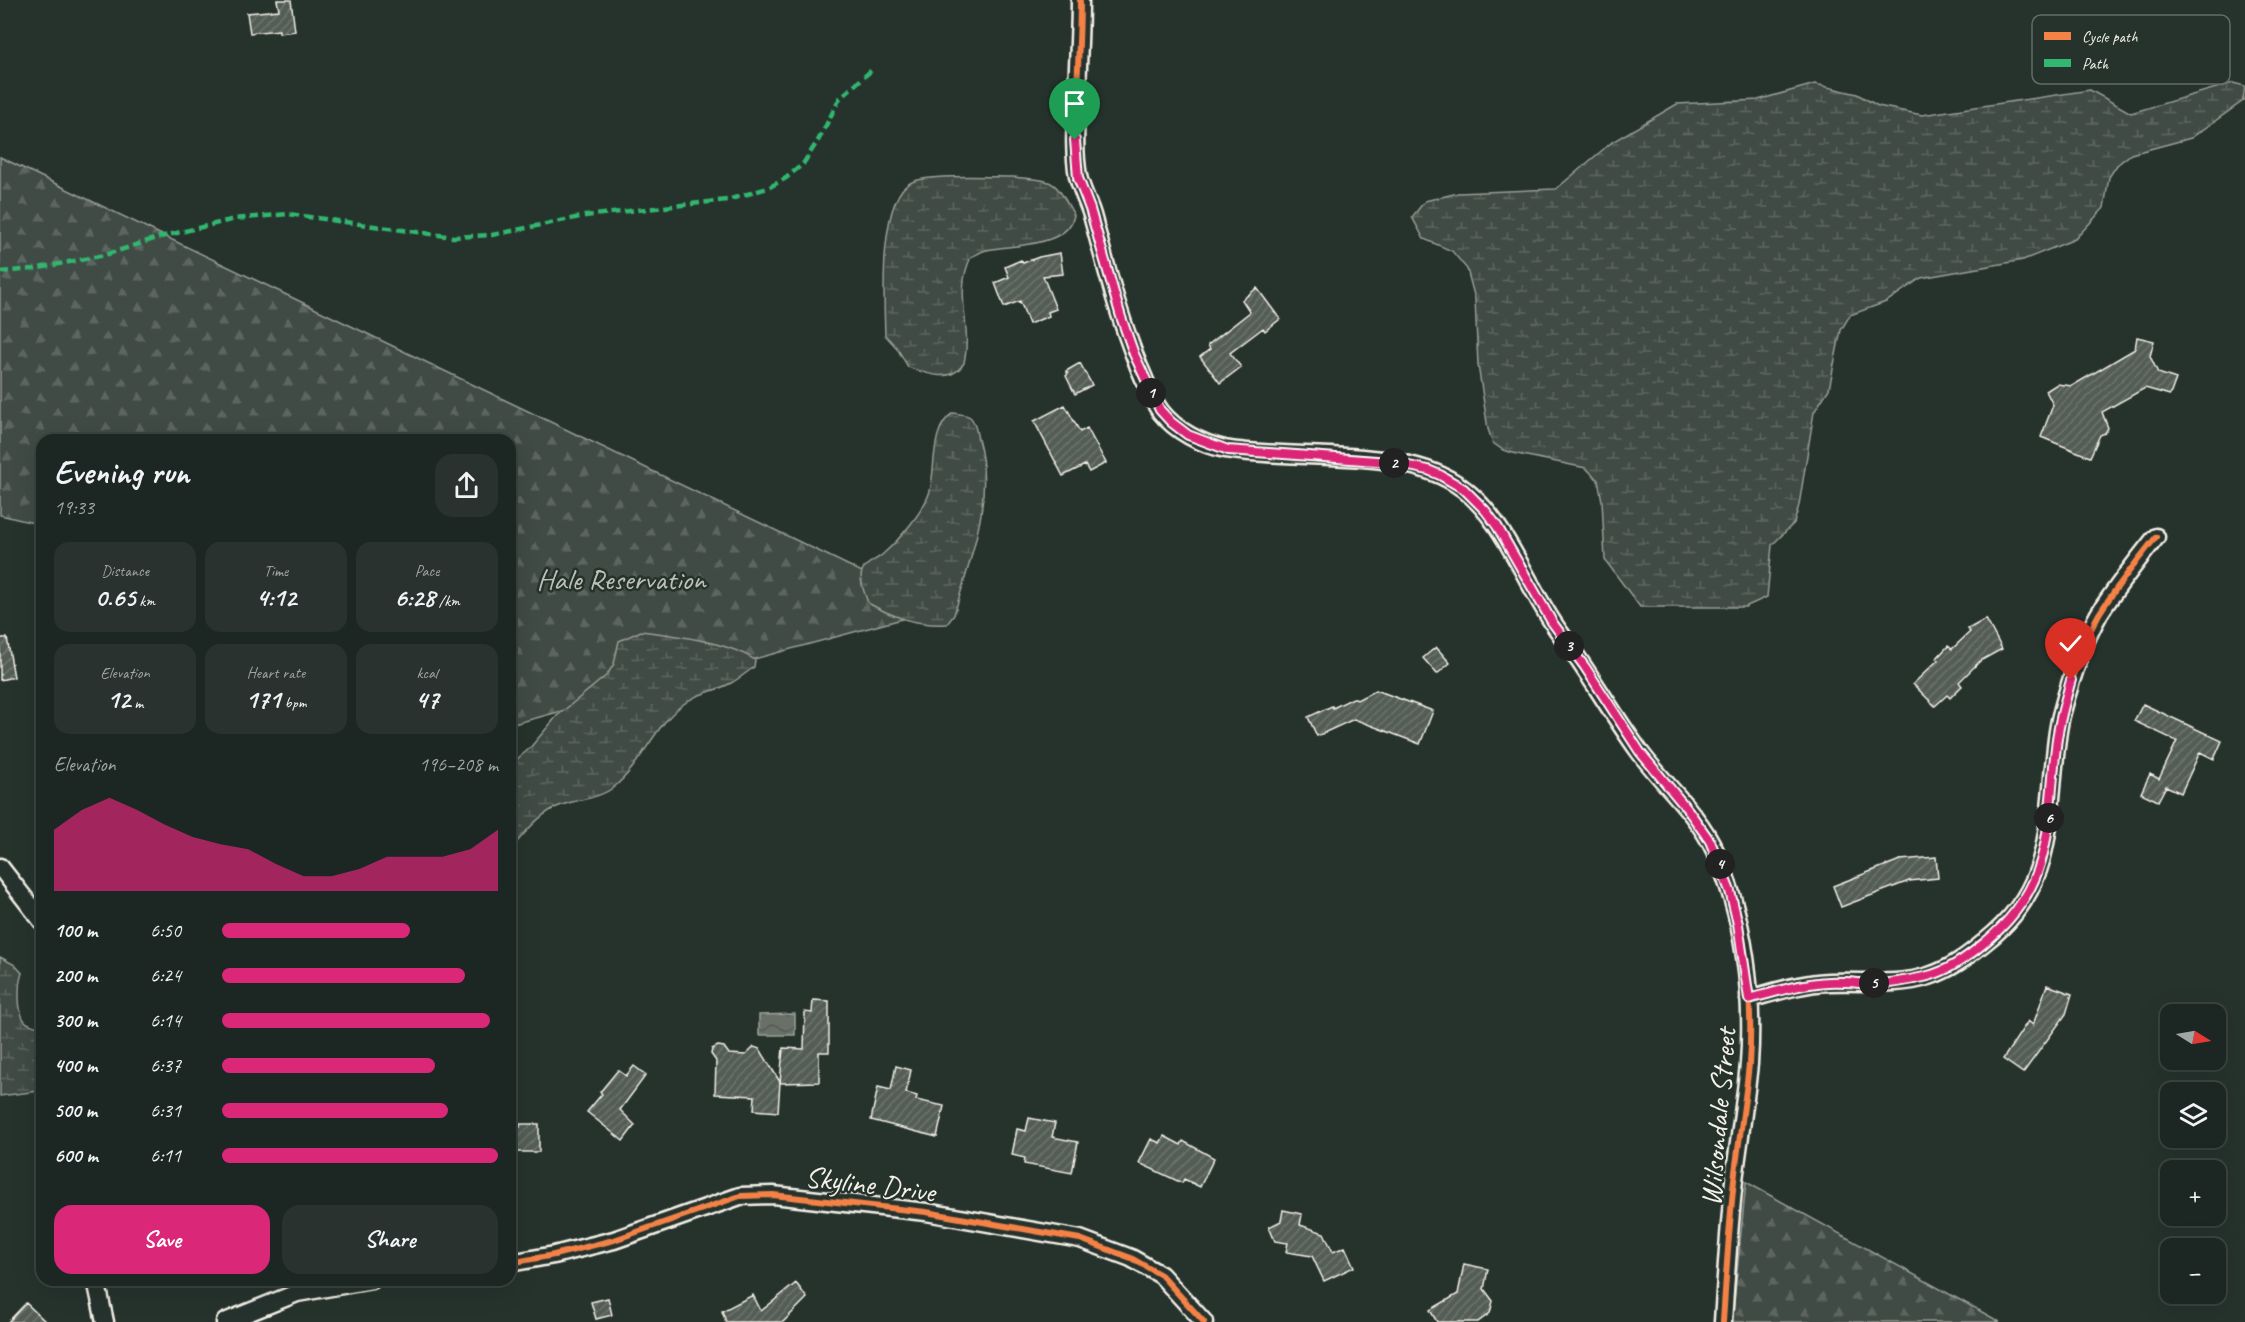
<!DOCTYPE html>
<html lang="en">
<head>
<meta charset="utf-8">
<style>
	:root { --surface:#1c2622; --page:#29322f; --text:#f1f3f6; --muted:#a0a5a5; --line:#3a4340; --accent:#db2777 }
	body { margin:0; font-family:Caveat,sans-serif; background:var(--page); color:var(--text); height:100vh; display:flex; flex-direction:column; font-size:22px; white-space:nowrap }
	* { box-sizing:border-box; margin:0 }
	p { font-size:20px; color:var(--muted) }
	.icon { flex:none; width:33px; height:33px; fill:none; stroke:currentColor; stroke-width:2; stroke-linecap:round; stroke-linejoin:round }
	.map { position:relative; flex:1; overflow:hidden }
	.details { position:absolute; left:36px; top:434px; width:480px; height:852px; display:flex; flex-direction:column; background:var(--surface); border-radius:18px; box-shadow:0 6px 24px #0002,0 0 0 2px var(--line) }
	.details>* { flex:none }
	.needle { width:39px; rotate:101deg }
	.controls { position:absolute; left:2160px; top:1004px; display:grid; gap:12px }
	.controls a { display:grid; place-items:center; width:66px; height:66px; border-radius:12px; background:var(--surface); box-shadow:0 6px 24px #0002,0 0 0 2px var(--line); font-size:30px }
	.pin { position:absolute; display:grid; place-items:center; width:51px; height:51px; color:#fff; margin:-62px -26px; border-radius:50% 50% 50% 0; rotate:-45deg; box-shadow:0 0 6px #0007 }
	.pin .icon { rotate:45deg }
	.km { position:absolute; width:30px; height:30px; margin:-15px; border-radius:50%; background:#222; color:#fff; font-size:16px; line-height:30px; text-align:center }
	.round { display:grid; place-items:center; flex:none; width:63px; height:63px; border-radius:18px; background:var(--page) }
	.overview { display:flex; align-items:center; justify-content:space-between; height:102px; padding:0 18px }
	h1 { font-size:33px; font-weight:700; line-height:45px }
	.figures { display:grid; grid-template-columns:repeat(3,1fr); gap:9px; height:102px; padding:6px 18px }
	.figures div { display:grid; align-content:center; border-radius:15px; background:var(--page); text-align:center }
	.figures b { font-size:26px; font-weight:700 }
	.figures small { font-size:16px; font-weight:400 }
	.figures p { font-size:16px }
	.chart { height:168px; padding:12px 18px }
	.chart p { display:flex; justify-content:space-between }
	.chart svg { width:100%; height:108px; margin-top:6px; fill:var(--accent); opacity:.7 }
	.action { display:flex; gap:12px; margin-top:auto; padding:12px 18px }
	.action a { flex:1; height:69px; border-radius:18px; background:var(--accent); color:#fff; font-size:24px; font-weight:700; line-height:69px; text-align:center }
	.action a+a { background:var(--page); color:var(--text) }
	ul { padding:0 18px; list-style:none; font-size:20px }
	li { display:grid; grid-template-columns:96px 72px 1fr; align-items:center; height:45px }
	li i { height:15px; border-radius:8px; background:var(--accent) }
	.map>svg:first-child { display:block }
</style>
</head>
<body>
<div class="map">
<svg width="2245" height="1322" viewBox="0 0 2245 1322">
	<defs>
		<pattern id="forest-firs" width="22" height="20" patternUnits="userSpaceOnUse" patternTransform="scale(1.5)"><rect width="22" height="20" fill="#414b45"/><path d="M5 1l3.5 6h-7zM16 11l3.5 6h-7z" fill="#5d6560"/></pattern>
		<pattern id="wetland-marsh" width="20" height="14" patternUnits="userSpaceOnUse" patternTransform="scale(1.5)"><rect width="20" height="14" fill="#414b45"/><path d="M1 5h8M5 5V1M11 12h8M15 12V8" fill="none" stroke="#5d6560"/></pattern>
		<pattern id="water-waves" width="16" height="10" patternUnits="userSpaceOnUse" patternTransform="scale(1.5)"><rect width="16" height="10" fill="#676f68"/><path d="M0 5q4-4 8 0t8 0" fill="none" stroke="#565a55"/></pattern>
		<pattern id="building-hatch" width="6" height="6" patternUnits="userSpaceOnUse" patternTransform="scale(1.5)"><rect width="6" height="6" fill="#525c55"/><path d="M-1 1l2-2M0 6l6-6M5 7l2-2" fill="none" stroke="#6c746d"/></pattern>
	</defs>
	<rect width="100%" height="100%" fill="#26332d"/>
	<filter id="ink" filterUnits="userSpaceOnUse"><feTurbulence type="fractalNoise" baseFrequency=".0167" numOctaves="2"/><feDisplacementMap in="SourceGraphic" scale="12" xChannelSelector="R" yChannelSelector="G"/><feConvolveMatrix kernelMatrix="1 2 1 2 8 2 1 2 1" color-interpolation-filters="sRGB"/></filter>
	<g filter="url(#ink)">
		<path fill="url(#forest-firs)" stroke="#9a9e96" stroke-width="1.5" d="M0 157 939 609 510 725V440H42V525L0 515Z
			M1746 1182 2000 1322H1732Z"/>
		<path fill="url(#wetland-marsh)" stroke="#9a9e96" stroke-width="1.5" d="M2233 83 2245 86 2243 101 2191 138 2131 154 2117 165 2109 177 2104 208 2075 239 2023 260 1921 278 1886 302 1850 315 1841 330 1829 389 1814 412 1799 505 1794 523 1772 545 1767 597 1745 607H1640L1605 560 1602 501 1598 480 1586 468 1517 454 1503 450 1493 443 1488 429 1478 365 1475 299 1467 269 1452 251 1424 239 1412 217 1425 201 1458 193 1556 189 1612 142 1677 104 1758 100 1815 84 1857 94 1878 106 1922 115 2090 90 2131 113Z
			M1013 177C1056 182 1052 176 1074 215 1068 249 1007 244 983 251 979 253 975 255 971 257 953 294 973 325 964 363 951 384 927 374 908 367L897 348 885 335C884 303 878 196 912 182 930 174 990 177 1013 177Z
			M953 413C958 414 966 414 970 417 976 422 976 432 978 439 995 498 970 559 954 615L947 624C918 626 893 617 868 603 865 594 859 581 862 571 865 563 877 560 883 554 899 540 924 511 930 491 936 467 930 428 953 413Z
			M641 631C674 635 728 642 755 660L754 667C747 672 739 679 731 683 713 693 699 691 681 706 653 728 642 764 614 787 599 799 579 799 562 805 540 812 525 833 510 850V765L529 749 557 716 607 675 614 664 619 641Z
			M0 957 15 965 22 973C18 984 17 1012 25 1021 29 1026 37 1025 42 1029V1089L39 1091 0 1096Z"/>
		<path fill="url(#water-waves)" stroke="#9fa39b" stroke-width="1.5" d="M795 1014V1035H759V1015Z"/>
		<path fill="url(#building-hatch)" stroke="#f4f1e8" stroke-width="1.5" d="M277 0H291L295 31 279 33V30L250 33 247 13 279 10Z
			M1060 253 1063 274 1043 276 1056 309 1048 312 1049 316 1029 324 1020 301 1004 307 995 283 1009 277 1005 267 1021 260 1023 263 1039 257Z
			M1257 288 1280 319 1265 331 1263 328 1230 353 1241 367 1220 383 1200 357 1210 349 1208 345 1250 312 1242 300Z
			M2137 337 2154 341 2150 356 2158 373 2176 379 2170 395 2145 388 2102 412 2108 428 2105 433 2100 435 2090 457 2041 437 2053 405 2046 391 2057 384 2072 386 2135 349Z
			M1080 363 1092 385 1075 394 1066 376 1068 374 1066 371Z
			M1065 405 1080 432 1087 428 1106 463 1089 472 1085 465 1063 476 1034 421Z
			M1986 619 2002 649 1980 661 1959 682 1962 686 1950 698 1947 695 1935 706 1913 684 1938 660 1937 658 1948 646 1952 649 1970 632 1968 629Z
			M0 638H7L14 677 0 680Z
			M1436 647 1450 663 1437 674 1423 658Z
			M1376 690 1433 711 1420 744 1354 719 1317 736 1308 717 1332 706 1333 708 1353 698 1357 700Z
			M2143 704 2222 741 2214 759 2200 752 2181 793 2166 786 2158 801 2141 793 2150 774 2159 779 2177 741 2134 721Z
			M1936 857 1938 878 1909 881 1841 907 1833 886 1900 860Z
			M2047 985 2072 994 2066 1014 2023 1073 2003 1059 2028 1021 2033 1025Z
			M813 1000 829 1001V1052H819V1082L780 1083 783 1048 804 1049 805 1012 812 1013Z
			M718 1046 724 1047 729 1054 746 1055 754 1047 760 1049 780 1082 778 1112 754 1110 755 1096 715 1094 716 1061 711 1054 712 1049Z
			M634 1066 646 1075 620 1110 635 1125 623 1141 587 1112 602 1094 600 1092 618 1070 626 1076Z
			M896 1066 911 1070 906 1093 917 1096 916 1100 944 1106 937 1137 871 1120 878 1087 891 1090Z
			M1029 1118 1055 1123 1052 1137 1078 1142 1072 1173 1024 1164 1025 1158 1012 1155 1017 1129 1026 1131Z
			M520 1124H539V1152H510V1127H520Z
			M1164 1136 1181 1145 1183 1141 1214 1158 1200 1187 1184 1179 1182 1183 1139 1163 1151 1139 1160 1143Z
			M1283 1210 1302 1214 1300 1225 1324 1233 1333 1252 1345 1247 1354 1267 1324 1281 1312 1256 1286 1252 1288 1243 1275 1241 1269 1227 1281 1221Z
			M1464 1264 1488 1269 1484 1289 1493 1301 1490 1313 1478 1322H1437L1430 1310 1458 1294Z
			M796 1283 807 1298 783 1322H726L722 1311 753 1295 761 1311Z
			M608 1298 612 1315 596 1319 591 1302Z
			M26 1303 46 1322H8Z"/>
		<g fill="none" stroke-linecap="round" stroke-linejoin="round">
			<defs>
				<path id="minor" d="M1080 0C1080 31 1078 61 1077 92 1076 120 1073 148 1078 176 1081 189 1088 202 1092 215 1106 266 1119 318 1139 367 1146 382 1151 399 1161 412 1176 431 1201 444 1225 449 1292 461 1397 446 1455 483 1505 514 1525 586 1560 633 1588 671 1611 712 1639 751 1663 784 1698 813 1715 851 1744 916 1754 993 1749 1064 1745 1103 1739 1141 1734 1180 1729 1227 1726 1275 1723 1322
					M0 867 42 921
					M1749 999C1775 992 1802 983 1829 982 1864 980 1894 987 1929 976 1951 969 1969 955 1986 941 2048 892 2047 838 2054 766 2056 748 2057 729 2062 712 2071 678 2082 644 2099 614 2116 587 2136 562 2156 537
					M510 1263 554 1255 614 1240 740 1196 773 1195 926 1212 1080 1239 1131 1258 1161 1275 1204 1322
					M96 1280 105 1322
					M225 1322 297 1293 372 1280"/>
			</defs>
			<use href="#minor" stroke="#f4f1e8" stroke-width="21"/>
			<use href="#minor" stroke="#26332d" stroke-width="16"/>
			<path stroke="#33b770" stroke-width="4.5" stroke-dasharray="9 4.5" stroke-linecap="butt" d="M0 272 34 269 105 255 160 237 235 219 288 214 453 237 492 235 585 216 727 200 768 188 786 178 803 164 819 139 840 98 874 68"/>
			<defs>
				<path id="cycleway" d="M1080 0C1080 31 1078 61 1077 92 1076 120 1073 148 1078 176 1081 189 1088 202 1092 215 1106 266 1119 318 1139 367 1146 382 1151 399 1161 412 1176 431 1201 444 1225 449 1292 461 1397 446 1455 483 1505 514 1525 586 1560 633 1588 671 1611 712 1639 751 1663 784 1698 813 1715 851 1744 916 1754 993 1749 1064 1745 1103 1739 1141 1734 1180 1729 1227 1726 1275 1723 1322
					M1749 999C1775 992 1802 983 1829 982 1864 980 1894 987 1929 976 1951 969 1969 955 1986 941 2048 892 2047 838 2054 766 2056 748 2057 729 2062 712 2071 678 2082 644 2099 614 2116 587 2136 562 2156 537
					M510 1263 554 1255 614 1240 740 1196 773 1195 926 1212 1080 1239 1131 1258 1161 1275 1204 1322"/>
			</defs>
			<use href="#cycleway" stroke="#26332d" stroke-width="10"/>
			<use href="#cycleway" stroke="#f48246" stroke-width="6"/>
		</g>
	</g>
	<g fill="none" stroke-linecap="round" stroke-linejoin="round" filter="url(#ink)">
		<defs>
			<path id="route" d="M1075 140 1078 178 1090 209 1121 317 1134 354 1160 410 1171 422 1188 435 1228 450 1390 462 1428 470 1440 475 1464 489 1485 510 1497 526 1552 622 1585 667 1640 752 1688 810 1710 841 1730 891 1738 924 1749 999C1775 992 1803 983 1829 982 1846 981 1863 984 1879 984 1895 983 1910 980 1924 977 1947 972 1966 958 1983 944 2055 886 2046 829 2056 747 2058 724 2065 702 2071 680"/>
		</defs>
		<use href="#route" stroke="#fff" stroke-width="12"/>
		<use href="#route" stroke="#db2777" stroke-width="8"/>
	</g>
	<g text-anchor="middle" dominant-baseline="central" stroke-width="5" stroke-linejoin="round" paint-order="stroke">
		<g font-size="30" fill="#bebfb7" stroke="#26332d">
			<text x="621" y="579">Hale Reservation</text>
		</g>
		<g font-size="30" fill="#f4f1e8" stroke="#26332d">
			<text transform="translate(1718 1117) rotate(-85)">Wilsondale Street</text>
			<text transform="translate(870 1184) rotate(7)">Skyline Drive</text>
		</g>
	</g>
	<rect x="2032" y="15" width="198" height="69" rx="9" fill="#26332d" stroke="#646c65" stroke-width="1.5"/>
	<rect x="2044" y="32" width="27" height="8" fill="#f48246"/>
	<rect x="2044" y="59" width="27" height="8" fill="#33b770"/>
	<g font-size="16" fill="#f4f1e8">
		<text x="2082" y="42">Cycle path</text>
		<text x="2082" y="69">Path</text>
	</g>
</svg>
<div class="controls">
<a><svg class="needle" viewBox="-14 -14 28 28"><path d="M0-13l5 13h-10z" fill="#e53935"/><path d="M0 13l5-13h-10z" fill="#a0a5a5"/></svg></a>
<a><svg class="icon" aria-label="layers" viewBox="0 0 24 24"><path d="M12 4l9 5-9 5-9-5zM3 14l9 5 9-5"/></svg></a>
<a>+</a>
<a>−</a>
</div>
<div class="pin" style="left:1075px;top:140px;background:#1e9e55"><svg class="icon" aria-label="arrive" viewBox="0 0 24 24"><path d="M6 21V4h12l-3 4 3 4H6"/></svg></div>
<div class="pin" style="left:2071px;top:680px;background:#d93025"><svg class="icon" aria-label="check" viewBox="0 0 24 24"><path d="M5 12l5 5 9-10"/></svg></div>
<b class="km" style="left:1151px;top:393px">1</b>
<b class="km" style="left:1394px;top:463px">2</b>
<b class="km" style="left:1569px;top:646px">3</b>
<b class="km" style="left:1720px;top:864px">4</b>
<b class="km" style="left:1874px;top:983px">5</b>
<b class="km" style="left:2049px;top:818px">6</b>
<section class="details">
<div class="overview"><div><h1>Evening run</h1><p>19:33</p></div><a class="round"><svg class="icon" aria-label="share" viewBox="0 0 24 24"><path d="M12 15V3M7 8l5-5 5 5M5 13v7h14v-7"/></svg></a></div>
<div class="figures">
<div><p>Distance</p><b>0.65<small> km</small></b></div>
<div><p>Time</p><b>4:12</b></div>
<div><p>Pace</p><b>6:28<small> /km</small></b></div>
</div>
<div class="figures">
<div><p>Elevation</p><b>12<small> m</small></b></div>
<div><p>Heart rate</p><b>171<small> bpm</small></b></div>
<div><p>kcal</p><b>47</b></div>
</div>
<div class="chart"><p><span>Elevation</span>196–208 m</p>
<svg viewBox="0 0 160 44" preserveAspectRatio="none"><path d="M0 44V19L10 11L20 6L30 11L40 17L50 22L60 25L70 27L80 33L90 38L100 38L110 35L120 30L130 30L140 30L150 27L160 19V44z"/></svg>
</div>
<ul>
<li><b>100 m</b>6:50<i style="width:68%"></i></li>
<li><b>200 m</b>6:24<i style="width:88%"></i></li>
<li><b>300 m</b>6:14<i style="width:97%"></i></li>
<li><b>400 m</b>6:37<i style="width:77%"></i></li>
<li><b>500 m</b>6:31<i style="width:82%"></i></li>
<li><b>600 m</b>6:11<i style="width:100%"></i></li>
</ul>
<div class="action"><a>Save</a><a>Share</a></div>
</section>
</div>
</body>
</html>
